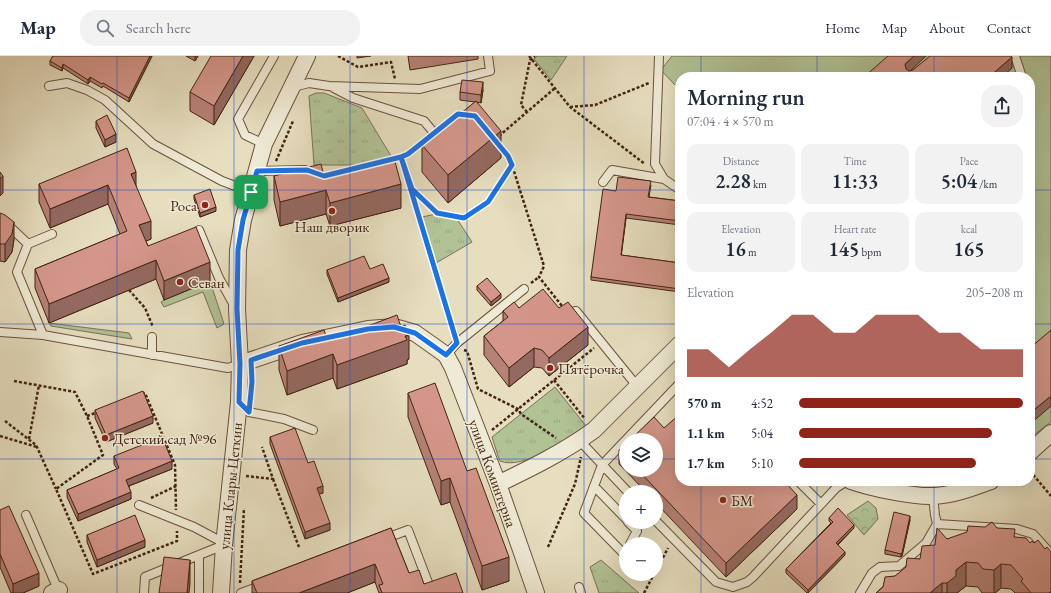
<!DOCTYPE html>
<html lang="en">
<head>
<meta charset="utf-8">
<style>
	:root { --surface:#fff; --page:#f2f2f3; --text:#1f2937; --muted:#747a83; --line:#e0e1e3; --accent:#8f2418 }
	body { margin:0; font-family:"EB Garamond",serif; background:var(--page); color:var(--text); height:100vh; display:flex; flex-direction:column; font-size:15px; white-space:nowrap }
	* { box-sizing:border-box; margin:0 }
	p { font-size:13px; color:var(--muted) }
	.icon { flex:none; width:22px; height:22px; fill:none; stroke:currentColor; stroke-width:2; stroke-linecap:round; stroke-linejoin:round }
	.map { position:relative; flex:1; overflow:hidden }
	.side { position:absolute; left:675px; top:16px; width:360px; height:414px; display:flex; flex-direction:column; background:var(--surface); border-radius:16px; box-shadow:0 4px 16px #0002 }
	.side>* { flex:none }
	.controls { position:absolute; left:619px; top:377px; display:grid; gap:8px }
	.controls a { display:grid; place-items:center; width:44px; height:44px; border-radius:50%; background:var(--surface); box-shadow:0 4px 16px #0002; font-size:20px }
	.pin { position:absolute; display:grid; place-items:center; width:34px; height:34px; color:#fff; margin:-17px; border-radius:8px; box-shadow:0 2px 6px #0006 }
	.round { display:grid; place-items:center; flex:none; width:42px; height:42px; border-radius:16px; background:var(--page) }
	.overview { display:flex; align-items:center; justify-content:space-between; height:68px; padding:0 12px }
	h1 { font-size:22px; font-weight:600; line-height:30px }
	.figures { display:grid; grid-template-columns:repeat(3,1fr); gap:6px; height:68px; padding:4px 12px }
	.figures div { display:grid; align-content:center; border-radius:10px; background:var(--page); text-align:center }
	.figures b { font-size:20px; font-weight:600 }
	.figures small { font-size:11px; font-weight:400 }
	.figures p { font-size:11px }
	.chart { height:112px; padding:8px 12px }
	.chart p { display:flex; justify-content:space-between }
	.chart svg { width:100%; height:72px; margin-top:4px; fill:var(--accent); opacity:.7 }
	ul { padding:0 12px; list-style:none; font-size:13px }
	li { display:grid; grid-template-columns:64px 48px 1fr; align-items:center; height:30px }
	li i { height:10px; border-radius:5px; background:var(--accent) }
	header { display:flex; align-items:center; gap:24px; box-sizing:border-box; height:56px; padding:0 20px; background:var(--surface); border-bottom:1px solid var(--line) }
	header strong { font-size:19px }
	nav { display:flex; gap:22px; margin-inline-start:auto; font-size:14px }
	.search { width:280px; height:36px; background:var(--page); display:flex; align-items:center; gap:10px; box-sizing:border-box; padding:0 14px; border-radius:16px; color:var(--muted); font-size:15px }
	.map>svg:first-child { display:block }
</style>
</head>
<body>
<header>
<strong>Map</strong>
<div class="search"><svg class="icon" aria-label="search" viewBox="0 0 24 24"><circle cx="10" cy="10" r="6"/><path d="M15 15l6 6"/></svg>Search here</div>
<nav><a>Home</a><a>Map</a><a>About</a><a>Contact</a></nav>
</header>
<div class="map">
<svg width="1051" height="537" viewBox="0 0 1051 537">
	<defs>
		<pattern id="forest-crowns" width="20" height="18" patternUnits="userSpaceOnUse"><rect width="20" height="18" fill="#b1c295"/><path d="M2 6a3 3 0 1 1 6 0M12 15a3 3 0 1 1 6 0" fill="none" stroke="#99a680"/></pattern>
		<pattern id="park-tufts" width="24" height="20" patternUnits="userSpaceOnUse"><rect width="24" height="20" fill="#b1c295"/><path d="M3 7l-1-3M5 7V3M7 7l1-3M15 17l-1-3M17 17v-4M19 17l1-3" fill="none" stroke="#99a680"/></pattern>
	</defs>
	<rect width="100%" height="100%" fill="#e6debf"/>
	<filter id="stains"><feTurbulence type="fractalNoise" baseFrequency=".005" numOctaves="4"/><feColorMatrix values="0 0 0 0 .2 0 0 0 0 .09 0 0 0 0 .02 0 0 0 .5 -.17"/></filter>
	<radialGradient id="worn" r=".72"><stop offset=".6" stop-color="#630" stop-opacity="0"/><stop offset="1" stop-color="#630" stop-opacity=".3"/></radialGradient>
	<path fill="#b1c295" stroke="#7a7254" d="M672 0H1051V366L1030 382V21H680V32L676 28 675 29 661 14Z
		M210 225 224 268 217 272 203 236 164 251 161 246 164 244Z
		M49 267 129 277 132 283 51 270Z"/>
	<path fill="url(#forest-crowns)" stroke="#7a7254" d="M868 445 876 452 878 463 864 479 847 459Z"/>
	<path fill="url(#park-tufts)" stroke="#7a7254" d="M537 0H567L551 24 534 3Z
		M316 37H324L362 52 391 100 357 109H314L309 40Z
		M436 158 457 163 472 186 436 207 422 161Z
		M555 331 586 370C566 382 524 415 500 405L498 400 492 381Z
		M601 504 639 537H599L590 511Z"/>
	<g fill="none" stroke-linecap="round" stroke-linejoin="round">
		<defs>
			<path id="lane" d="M659 0 655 108 664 123 680 134
				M1015 0 1022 21
				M49 30 67 27 87 34 105 44 153 88 222 125 251 136
				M293 31 309 27 329 30 420 33 490 15 488 0
				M332 31 353 42 424 65 435 78
				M264 88 245 79 238 63 274 0
				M257 115 305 114
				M603 126 612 114 664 123
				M0 164 9 170 28 188
				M199 174 219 222 234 249
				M52 178 28 188 17 216 43 279 228 312 240 308
				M567 257 576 255 637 330
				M0 276 43 279
				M152 281V299
				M446 299 457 287 524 233
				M240 346 249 356 284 363 313 374
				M580 385 628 436
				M798 425 821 448
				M594 430 626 463
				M139 449 194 471 224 487
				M26 459 59 536
				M656 465 716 526 733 531 747 526 753 521 836 432 847 425
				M628 466 637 475 630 488
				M937 468 1017 473 1033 478 1051 498
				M384 483 408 474 432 537
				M626 495 624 498 584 457 602 409 680 327
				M199 499 224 489
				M579 531 581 537
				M144 537 145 521 199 499V537
				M241 537 263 529
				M860 537 872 517 880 511 899 510 926 487 937 468 935 459 933 440"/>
			<path id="street" d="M240 308 302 287 368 273 394 271 415 277 432 289 446 299 453 312 498 428 536 537
				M1030 396 1051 377
				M851 425C871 432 913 441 934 440 954 439 972 432 991 425
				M498 428C531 412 564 396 594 374L680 288
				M52 537 59 534
				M221 537 224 489 239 346 240 308 237 253 238 194 243 164 264 88 307 0"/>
		</defs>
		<use href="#lane" stroke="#6c523e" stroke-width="10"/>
		<use href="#street" stroke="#6c523e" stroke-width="18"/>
		<path stroke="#432313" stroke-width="2.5" stroke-dasharray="3 2" stroke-linecap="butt" d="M338 0 358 11 391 6 395 23
			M529 0 570 51 645 108
			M570 51 595 49 649 27
			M527 56 521 49 530 4 535 0
			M442 72 458 58 462 59
			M499 80 555 32
			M499 90 508 100 512 109 544 210 539 221 562 250
			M401 101 454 277
			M392 104 408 98 427 84
			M276 105 293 65
			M412 133 437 157 464 162 488 146 512 109
			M531 227 539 221
			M129 234 145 252 153 271
			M464 294 467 295 478 333 518 353 521 358 556 382
			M554 324 585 363
			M14 325 75 336 87 360 103 399 56 433 93 518 177 485V475
			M142 338 145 337 175 409 176 454
			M87 360 98 356
			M5 365 36 389 56 433
			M492 374 594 292
			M0 380 37 391
			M29 383 39 329
			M1030 415 1051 440
			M246 420 273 423 262 391
			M273 423 299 491
			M151 442 176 430
			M548 491 575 428 581 401
			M656 515 668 492
			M240 527 244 452
			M644 537 654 518"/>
		<use href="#lane" stroke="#efead5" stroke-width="8"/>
		<use href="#street" stroke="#efead5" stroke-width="16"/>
	</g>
	<path fill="#b68177" stroke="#432313" d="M53 0H152L129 46 103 30 102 32 90 25 88 28 63 12 62 15 50 9V5Z
		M186 0H198L195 5Z
		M254 0 214 69 190 55V36Z
		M357 0H371L357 2Z
		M408 0H478V3L410 14Z
		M483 34 481 47 477 46 501 102 448 147 422 116V89L475 46 460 44V36Z
		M96 65 116 86 105 91 96 72Z
		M274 120H324L401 152 330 170 326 158 280 170 274 144Z
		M39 128 136 130 151 183 146 185 148 190 210 225 164 244 156 223 49 267 35 232V213L120 178 108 148 50 172 39 146Z
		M651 129 649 141 680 145V169L626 162 621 199 680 207V236L591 224V221L616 135Z
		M194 139 216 155 200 161 194 143Z
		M0 157 14 183 12 196 5 206 0 205Z
		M370 213 389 226 338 246 327 218V214Z
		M477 230 501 242 491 250 477 234Z
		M519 252 588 289 549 320 542 312 534 311 509 331 484 299V280L503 265V255Z
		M328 285 409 303 407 304V308L337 333 333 322 287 339 279 314V290Z
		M408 337 467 415 509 525 482 534 450 446 441 449 408 361Z
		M95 354 153 367 106 386 95 362Z
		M270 381 308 407 323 437 319 438 330 474 305 483 270 388Z
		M626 388V414H656L797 453 726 521 656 447V436H646L619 408V394Z
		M114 400 172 413 129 430 131 443 78 465 67 441V434L117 413 114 408Z
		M0 454 39 530 23 537H11L0 511Z
		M829 462 854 472 838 489 845 499 808 537H807L786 517V513L831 467 829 465Z
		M910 464 902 500 901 501 885 498V494Z
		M391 472 409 517 424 528 463 537H379L375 526 347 537H252V525Z
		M997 472 1015 481 1051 537H1015L1011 533 1001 532 995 537H982L978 531 966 530 957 537H876L895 520 920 503 935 489 947 483Z
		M87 479 145 491 97 511 87 486Z"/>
	<path fill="#946961" stroke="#432313" d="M150 0H152L129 46V42Z
		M196 0H198L195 5V1Z
		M243 0H254L214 69V50Z
		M914 0H926L905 20V8Z
		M1012 1V12L1002 21H989Z
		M63 8V12L62 15V12Z
		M90 21V25L88 28V24Z
		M483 26V34L481 47V39Z
		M501 75V102L448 147V119Z
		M116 78V86L105 91V84Z
		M136 116V135L131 118Z
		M3 120V137L0 140V123Z
		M401 128V152L330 170V147Z
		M108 129V148L50 172V153Z
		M326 134V158L280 170V146Z
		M216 151V155L200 161V157Z
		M626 158V162L621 202V199Z
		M151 165V183L139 188V169Z
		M14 166V183L12 196 5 206V188Z
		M156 204V223L49 267V248Z
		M210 206V225L164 244V225Z
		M389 222V226L338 246V242Z
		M501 238V242L491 250V246Z
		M588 271V289L549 320V302Z
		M409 279V303L407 304V308L337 333V309Z
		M534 292V311L509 331V312Z
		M333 298V322L287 339V315Z
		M1051 340V350L1030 368V357Z
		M153 360V367L106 386V379Z
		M172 405V413L126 431V424Z
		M450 422V446L441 449V425Z
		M323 430V437L317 439V432Z
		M131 436V443L78 465V458Z
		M797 439V453L726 521V507Z
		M910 460V464L902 500 901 501V498Z
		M330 467V474L305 483V476Z
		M854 469V472L836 490V487Z
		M145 484V491L97 511V504Z
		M845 496V499L808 537V534Z
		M509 501V525L482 534V510Z
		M190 504V528L189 537H187Z
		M966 506V530L957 537H947V527L956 514Z
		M375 508V526L347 537H299Z
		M1001 508V532L995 537H994V514Z
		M39 517V530L23 537H13V528Z
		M942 527V537H930Z"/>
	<path fill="#d4968a" stroke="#432313" d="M53 0H150L129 42 103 27 102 28 90 21 88 24 63 8 62 12 50 5Z
		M211 0H243L214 50 190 36Z
		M888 0H914L905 8 906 13 909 15 913 14 930 0H1011L1012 1 989 21H864Z
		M462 24 483 26 481 39 460 36Z
		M476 45 501 75 448 119 422 89Z
		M107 59 116 78 105 84 96 65Z
		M127 92 136 116 131 118 151 165 139 169 148 190 196 171 210 206 164 225 156 204 49 248 35 213 127 175 108 129 50 153 39 128Z
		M394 102 401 128 330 147 326 134 280 146 274 120 321 108 324 120Z
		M0 116 3 120 0 123Z
		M618 121 651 125 648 141 680 145V165L626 158 621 199 680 207V233L591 221 603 133 616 135Z
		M210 133 216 151 200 157 194 139Z
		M0 157 5 159 14 166 12 178 5 188H0Z
		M364 200 370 213 383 208 389 222 338 242 327 214Z
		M487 222 501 238 491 246 477 230Z
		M543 233 559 252 568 246 588 271 549 302 542 294 534 292 509 312 484 280 508 261 503 255 514 246 519 252Z
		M397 259 401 271 405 269 409 279 405 280 407 284 337 309 333 298 287 315 279 290 324 274 328 285Z
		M1051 274V340L1030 357V292Z
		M435 327 467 415 476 412 509 501 482 510 450 422 441 425 408 337Z
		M143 335 153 360 106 379 95 354Z
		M680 358V425H784L797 439 726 507 638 414H656V384H630L654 361 664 372Z
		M295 372 308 407 314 405 323 430 317 432 330 467 305 476 270 381Z
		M162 381 172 405 126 424 131 436 78 458 67 434 119 412 114 400Z
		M626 388V402L619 394Z
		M9 450 39 517 13 528 0 498V454Z
		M838 452 854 469 836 487 845 496 808 534 786 513 833 466 829 462Z
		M894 456 910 460 902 497 901 498 885 494Z
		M135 459 145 484 97 504 87 479Z
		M992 466 997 472 1015 473 1014 481 1026 482 1030 487 1032 485 1034 487 1038 484 1045 493 1047 491 1051 496V535L1049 537H1031L1021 525 1023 523 1011 509 1001 508 994 514 983 513 978 507 966 506 956 514V520L947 527H942L930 537H876L883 531 885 521 895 520 906 511 907 502 920 503 922 490 935 489 937 472 947 483 967 476 968 470 985 471Z
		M391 472 409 517 419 514 424 528 456 517 463 537H382L379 529 383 528 375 508 299 537H257L252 525Z
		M164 501 190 504 187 537H159Z"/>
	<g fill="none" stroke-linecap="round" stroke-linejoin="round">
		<defs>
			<path id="route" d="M251 136 243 164 238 194 237 253 240 308 239 346 249 356 252 326 251 304 302 287 368 273 394 271 415 277 446 299 457 287 401 101 408 98 458 58 475 60 508 100 512 109 488 146 464 162 437 157 412 133 401 101 324 120 307 114 257 115 251 136"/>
		</defs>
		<use href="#route" stroke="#fff" stroke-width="8"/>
		<use href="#route" stroke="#1a73e8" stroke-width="5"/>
	</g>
	<path fill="none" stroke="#1d4ed8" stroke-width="1" stroke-opacity="0.55" d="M117 0V537M234 0V537M350 0V537M467 0V537M584 0V537M701 0V21M817 0V21M934 0V21M0 134H680M1030 134H1051M0 268H680M1030 268H1051M0 403H626M656 403H680M1030 403H1051M701 425V537M817 425V537M934 425V537"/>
	<g fill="#8f2418" stroke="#efead5" stroke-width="1.5">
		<circle cx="205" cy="149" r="4"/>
		<circle cx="332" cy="155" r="4"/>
		<circle cx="180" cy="226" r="4"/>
		<circle cx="550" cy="312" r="4"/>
		<circle cx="105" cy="382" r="4"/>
		<circle cx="723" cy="444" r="4"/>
	</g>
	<g text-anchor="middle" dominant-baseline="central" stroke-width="3" stroke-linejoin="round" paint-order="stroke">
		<g font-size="15" fill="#432313" stroke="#efead5" text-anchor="start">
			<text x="197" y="149" text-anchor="end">Роса</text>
			<text x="332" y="170" text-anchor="middle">Наш дворик</text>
			<text x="188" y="226">Севан</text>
			<text x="558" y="312">Пятёрочка</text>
			<text x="113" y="382">Детский сад №96</text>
			<text x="731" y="444">БМ</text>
		</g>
		<g font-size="15" fill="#432313" stroke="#efead5">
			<text transform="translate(493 417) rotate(70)">улица Коминтерна</text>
			<text transform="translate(230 430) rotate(-84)">улица Клары Цеткин</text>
		</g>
	</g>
	<rect width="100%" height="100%" filter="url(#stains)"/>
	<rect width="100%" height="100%" fill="url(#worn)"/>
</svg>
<div class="controls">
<a><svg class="icon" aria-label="layers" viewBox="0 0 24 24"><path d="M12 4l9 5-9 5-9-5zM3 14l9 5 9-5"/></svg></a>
<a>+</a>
<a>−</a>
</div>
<div class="pin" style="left:251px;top:136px;background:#1e9e55"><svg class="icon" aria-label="arrive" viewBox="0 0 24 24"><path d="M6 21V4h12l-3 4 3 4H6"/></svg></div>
<section class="side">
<div class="overview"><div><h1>Morning run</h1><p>07:04 · 4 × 570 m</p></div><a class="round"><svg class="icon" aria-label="share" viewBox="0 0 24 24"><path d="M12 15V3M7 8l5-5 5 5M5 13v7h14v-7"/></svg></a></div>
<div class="figures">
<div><p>Distance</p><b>2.28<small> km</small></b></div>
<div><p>Time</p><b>11:33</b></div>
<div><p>Pace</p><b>5:04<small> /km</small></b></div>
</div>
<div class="figures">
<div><p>Elevation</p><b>16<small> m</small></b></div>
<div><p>Heart rate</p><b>145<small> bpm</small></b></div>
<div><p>kcal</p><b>165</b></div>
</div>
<div class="chart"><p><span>Elevation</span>205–208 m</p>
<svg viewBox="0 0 160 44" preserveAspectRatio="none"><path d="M0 44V27L10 27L20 38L30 27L40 17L50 6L60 6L70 17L80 17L90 6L100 6L110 6L120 17L130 17L140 27L150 27L160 27V44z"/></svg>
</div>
<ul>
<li><b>570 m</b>4:52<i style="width:100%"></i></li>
<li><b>1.1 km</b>5:04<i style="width:86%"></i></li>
<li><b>1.7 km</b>5:10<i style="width:79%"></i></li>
</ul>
</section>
</div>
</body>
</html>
